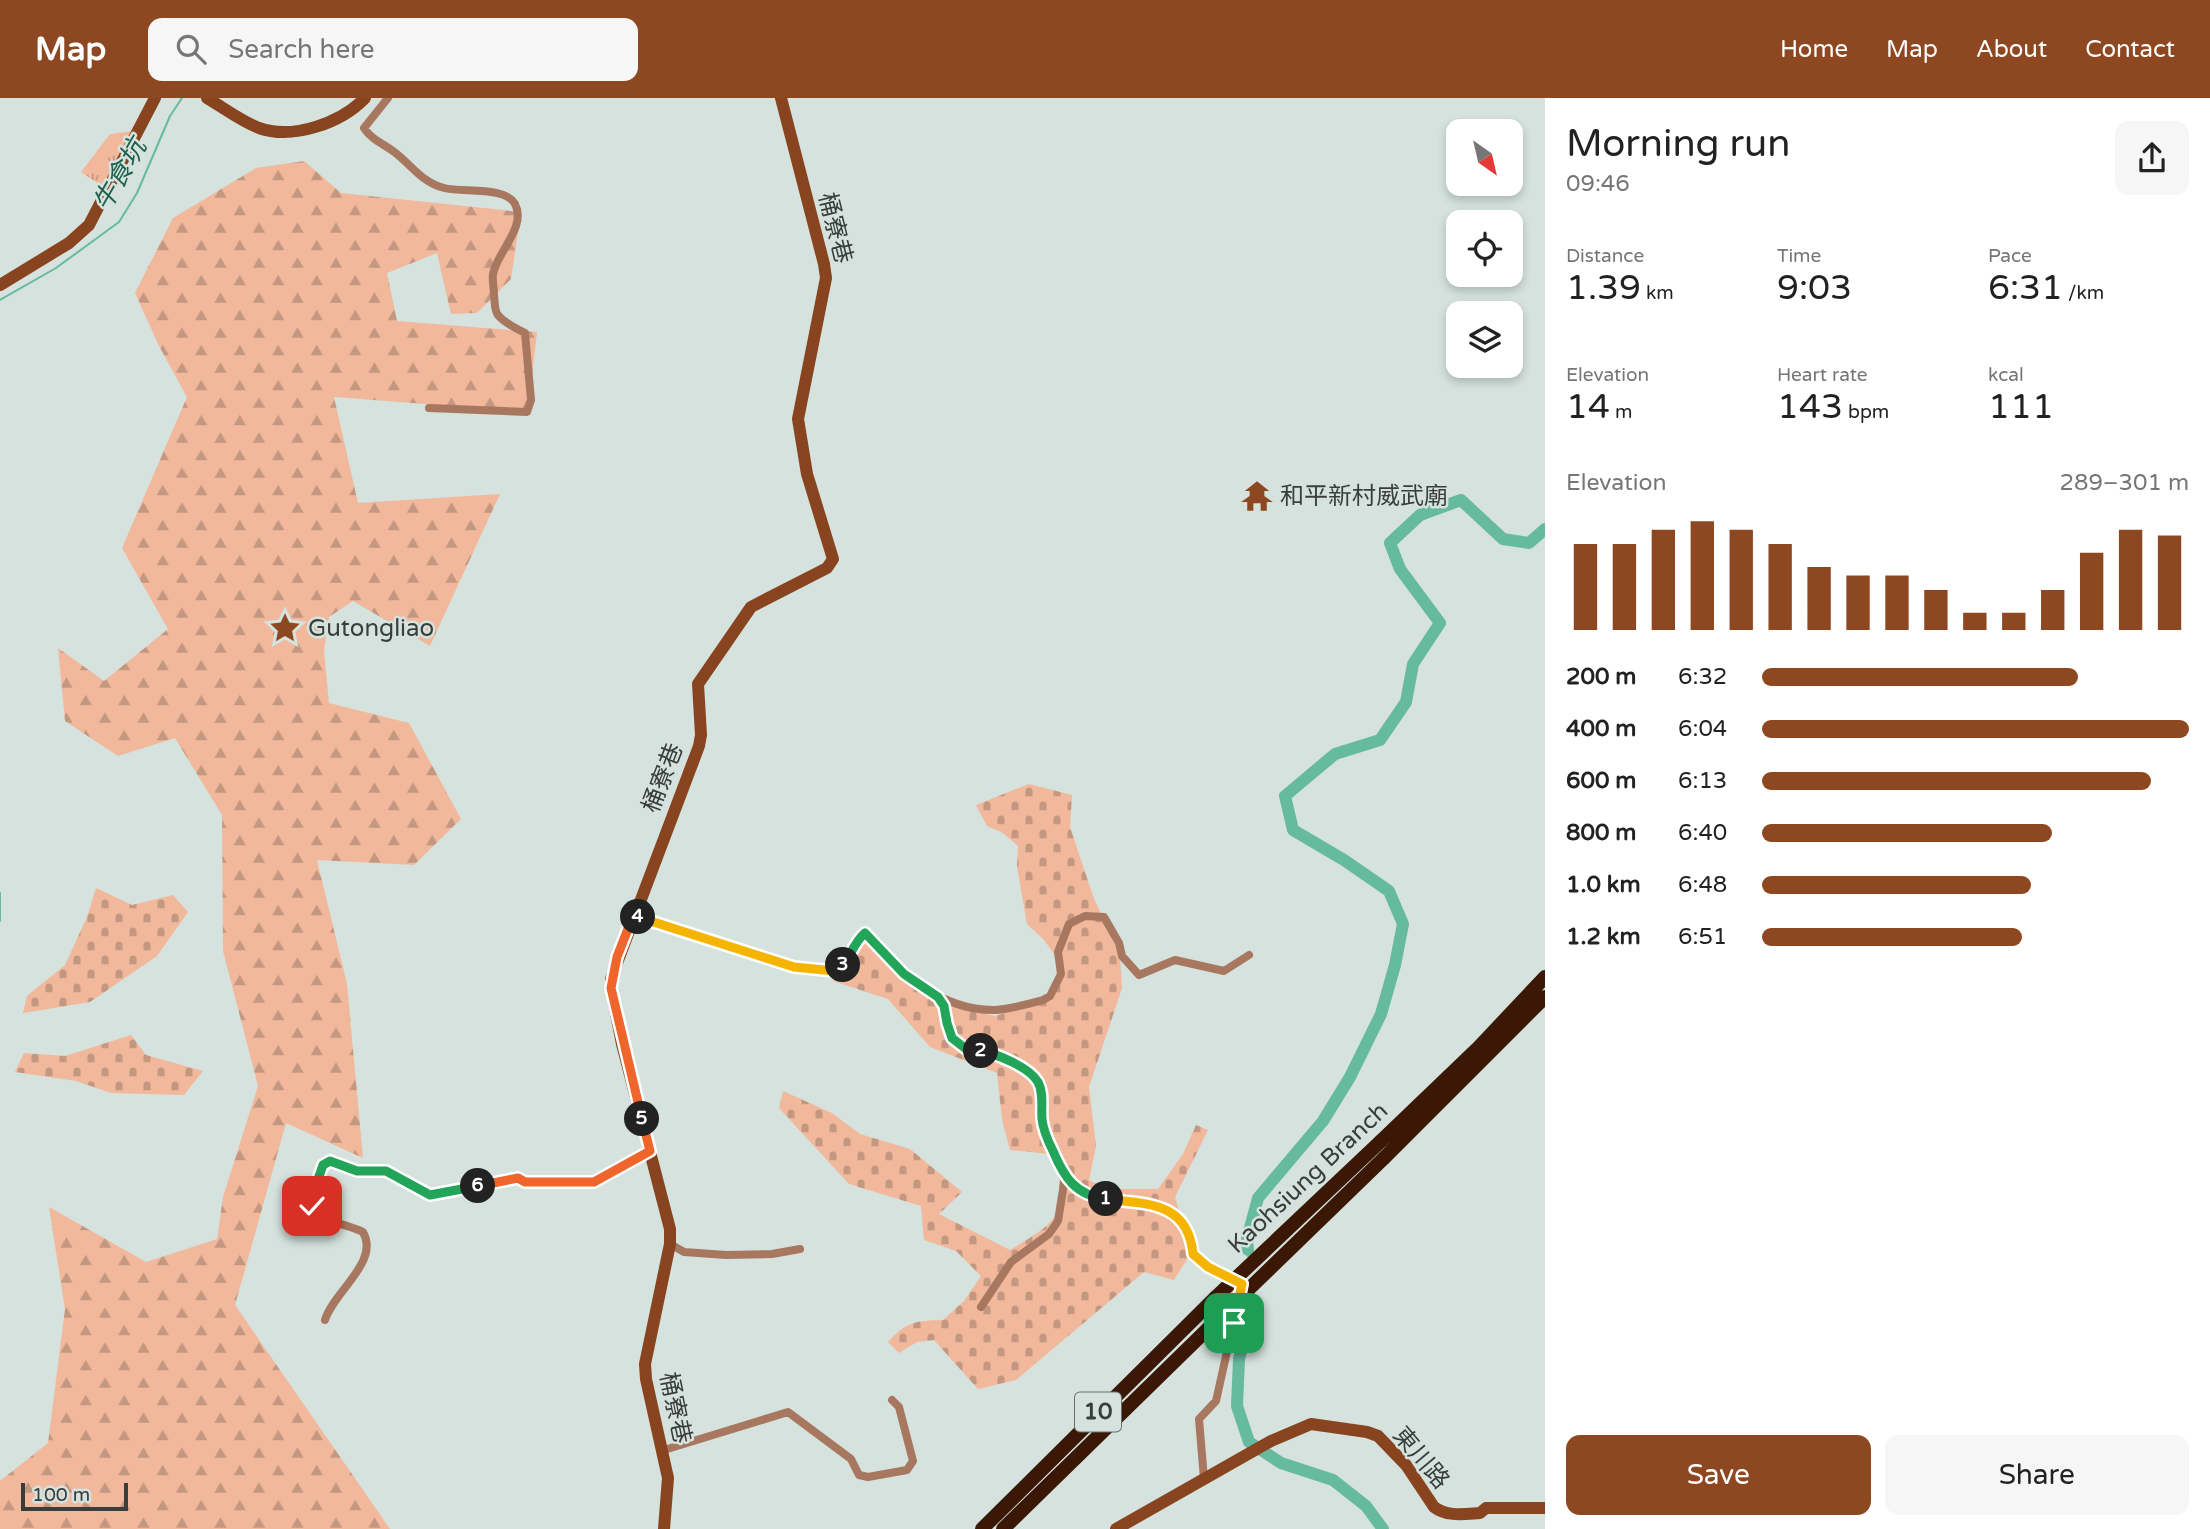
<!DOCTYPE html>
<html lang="en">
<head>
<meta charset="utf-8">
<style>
	:root { --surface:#fff; --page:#f6f6f6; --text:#222; --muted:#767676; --accent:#8e4821 }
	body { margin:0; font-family:"Varela Round","Noto Sans TC",sans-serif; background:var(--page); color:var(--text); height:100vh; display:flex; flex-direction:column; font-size:26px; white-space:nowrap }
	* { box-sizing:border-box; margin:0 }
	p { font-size:23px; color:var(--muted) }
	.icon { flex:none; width:38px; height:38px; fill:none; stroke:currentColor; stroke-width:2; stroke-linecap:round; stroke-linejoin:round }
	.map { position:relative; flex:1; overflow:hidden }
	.drawer { display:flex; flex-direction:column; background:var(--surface); width:665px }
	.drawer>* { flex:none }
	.needle { width:46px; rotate:146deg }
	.fabs { position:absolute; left:1446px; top:21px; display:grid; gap:14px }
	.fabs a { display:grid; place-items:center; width:77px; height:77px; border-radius:14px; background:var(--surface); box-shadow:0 4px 10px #0003; font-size:35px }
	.scale { position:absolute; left:21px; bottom:18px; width:107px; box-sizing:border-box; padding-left:7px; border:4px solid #393e3c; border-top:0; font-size:19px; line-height:24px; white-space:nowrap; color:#393e3c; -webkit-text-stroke:5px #d5e2dd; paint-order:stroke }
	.pin { position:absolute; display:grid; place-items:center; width:60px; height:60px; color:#fff; margin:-30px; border-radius:14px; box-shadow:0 4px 10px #0006 }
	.km { position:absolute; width:35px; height:35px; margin:-18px; border-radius:50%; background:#222; color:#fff; font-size:19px; line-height:35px; text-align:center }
	.round { display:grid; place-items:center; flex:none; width:74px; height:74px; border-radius:14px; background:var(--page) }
	.headline { display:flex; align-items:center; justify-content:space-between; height:119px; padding:0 21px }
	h1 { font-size:38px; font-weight:600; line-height:52px }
	.figures { display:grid; grid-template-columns:repeat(3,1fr); gap:10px; height:119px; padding:7px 21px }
	.figures div { display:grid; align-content:center }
	.figures b { font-size:35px; font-weight:600 }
	.figures small { font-size:19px; font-weight:400 }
	.figures p { font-size:19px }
	.chart { height:196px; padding:14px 21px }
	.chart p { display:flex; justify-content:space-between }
	.chart svg { width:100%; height:126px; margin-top:7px; stroke:var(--accent); stroke-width:6 }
	.cta { display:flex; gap:14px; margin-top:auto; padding:14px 21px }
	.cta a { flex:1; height:80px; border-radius:14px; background:var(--accent); color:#fff; font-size:28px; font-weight:600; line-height:80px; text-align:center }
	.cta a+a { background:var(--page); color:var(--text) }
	ul { padding:0 21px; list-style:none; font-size:23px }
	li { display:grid; grid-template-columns:112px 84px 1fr; align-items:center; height:52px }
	li i { height:18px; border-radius:9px; background:var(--accent) }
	header { display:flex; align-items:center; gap:42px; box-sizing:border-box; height:98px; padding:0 35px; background:var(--accent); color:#fff }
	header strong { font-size:33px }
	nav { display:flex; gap:38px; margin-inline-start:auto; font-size:24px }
	.search { width:490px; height:63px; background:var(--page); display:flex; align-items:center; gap:18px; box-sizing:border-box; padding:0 24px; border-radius:14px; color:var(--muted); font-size:26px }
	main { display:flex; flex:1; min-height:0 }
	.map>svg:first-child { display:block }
</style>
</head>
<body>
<header>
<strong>Map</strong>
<div class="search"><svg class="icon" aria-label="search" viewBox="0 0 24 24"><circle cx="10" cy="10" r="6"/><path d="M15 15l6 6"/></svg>Search here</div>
<nav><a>Home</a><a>Map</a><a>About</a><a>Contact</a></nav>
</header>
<main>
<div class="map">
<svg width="1545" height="1431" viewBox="0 0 1545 1431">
	<defs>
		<pattern id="grass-tufts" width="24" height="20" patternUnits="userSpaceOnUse" patternTransform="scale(1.75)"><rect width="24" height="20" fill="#f1b89c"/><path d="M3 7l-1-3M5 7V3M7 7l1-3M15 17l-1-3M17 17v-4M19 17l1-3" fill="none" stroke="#c49780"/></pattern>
		<pattern id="forest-firs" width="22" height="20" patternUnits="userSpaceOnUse" patternTransform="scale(1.75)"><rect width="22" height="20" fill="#f1b89c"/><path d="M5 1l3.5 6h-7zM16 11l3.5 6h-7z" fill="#c49780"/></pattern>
		<pattern id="cemetery-stones" width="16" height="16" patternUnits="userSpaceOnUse" patternTransform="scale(1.75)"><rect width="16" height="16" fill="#f1b89c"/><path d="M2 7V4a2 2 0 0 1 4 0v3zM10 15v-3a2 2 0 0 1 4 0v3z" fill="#c49780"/></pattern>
	</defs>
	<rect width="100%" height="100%" fill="#d5e2dd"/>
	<path fill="url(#grass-tufts)" d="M140 32 108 92 81 74 110 36Z"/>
	<path fill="url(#forest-firs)" d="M304 63 341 95 521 114 511 181 477 215 451 216 437 155 387 175 397 223 537 234 528 314 334 299 358 405 500 396 430 548 353 503 329 519 324 553 329 605 409 625 461 721 414 767 317 762 347 886 363 1060 286 1025 235 1207 390 1431H0V1383L48 1345 65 1211 49 1109 146 1164 217 1141 223 1099 258 988 223 853 222 717 175 640 118 658 65 623 58 550 104 583 168 531 122 450 187 299 159 248 135 195 173 120 256 70Z"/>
	<path fill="url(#cemetery-stones)" d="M1029 686 1072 697 1070 729 1093 798 1120 858 1122 890 1089 989 1096 1048 1089 1082 1107 1091H1158L1183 1056 1196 1027 1208 1032 1175 1099 1187 1140 1189 1158 1174 1182 1144 1174 1016 1282 978 1291 934 1242 917 1244 899 1255 888 1244C907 1223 916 1223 943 1222L964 1203 981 1178 956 1153 924 1142 921 1108 849 1086 779 1010 783 993 832 1015 860 1036 910 1051 962 1094 939 1116 1010 1152C1066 1119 1060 1120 1059 1057L1010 1052 1002 1021 997 975 930 949 888 901 833 883 860 840 882 845 910 876 959 910 995 918 1032 907 1053 894 1062 867 1044 842 1027 826 1017 769 1018 748 1003 735 987 728 976 707Z
		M96 790 132 807 173 797 188 814 157 858 90 904 23 915 27 898 65 867 87 819Z
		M131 937 146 957 203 973 184 997 111 995 76 983 15 974 24 955 65 958Z"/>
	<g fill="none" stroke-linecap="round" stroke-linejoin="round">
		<path stroke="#66ba9d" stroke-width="2" d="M0 202 56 170 119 124 137 95 170 18 182 0
			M0 795V823
			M1248 1152V1158
			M1250 1199 1251 1208"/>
		<path stroke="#66ba9d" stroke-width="12" d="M1248 1152 1247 1141 1258 1100 1323 1023 1350 979 1381 916 1395 867 1403 826 1389 793 1344 762 1293 732 1285 698 1335 656 1380 642 1406 604 1413 566 1440 525 1400 471 1390 445 1420 417 1461 402 1503 441 1529 445 1545 431
			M1251 1208V1216L1239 1261 1237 1308 1249 1344 1281 1365 1333 1382 1366 1408 1383 1431"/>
		<path stroke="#a77760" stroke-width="8" d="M388 0 364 30C372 42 382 45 393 53 412 67 421 84 444 90 463 95 505 88 515 106 527 129 497 154 493 176 492 182 494 190 494 197 495 204 494 212 498 217 504 225 516 230 525 235L531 302 527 314 429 310
			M633 818C669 829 807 880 836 872 852 867 853 844 865 835 901 873 939 913 995 912 1011 911 1028 906 1043 902L1050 898 1061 876 1058 854 1069 826 1085 818 1104 819 1119 845 1122 858 1139 877 1175 862 1224 873 1249 857
			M938 899C948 912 944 931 955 942 968 954 980 951 995 955 1007 958 1028 971 1036 980 1045 991 1041 1009 1042 1022 1044 1040 1061 1078 1075 1088 1115 1120 1185 1083 1193 1155L1208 1169 1242 1186 1216 1303 1199 1321 1204 1381
			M670 1146 684 1154 726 1157 772 1156 800 1151
			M981 1209 1011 1164 1049 1136 1058 1123 1065 1079
			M325 1222C334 1193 380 1164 363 1134 345 1125 319 1125 310 1104L323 1067 330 1063 357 1073H386L431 1097 518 1080 525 1084H594L650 1053
			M664 1352 788 1314 851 1361 859 1377 868 1379 907 1372 913 1363 899 1309 892 1302"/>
		<path stroke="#87441f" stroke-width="12" d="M207 0C224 10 241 23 259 30 293 42 341 25 365 0
			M0 187 69 145 89 127 155 0
			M664 1431 668 1380 646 1281 645 1266 670 1146V1131L622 946 611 890V881L699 648 701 637 698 586 751 509 827 470 833 461 807 376 798 321 826 180 824 166 781 0
			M1116 1431 1271 1343 1311 1326 1367 1334 1378 1338 1406 1367 1434 1409C1447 1419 1464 1416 1480 1415L1486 1410H1545"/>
		<path stroke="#3b1806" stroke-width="14" d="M1381 1043 1479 949 1545 879
			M1384 1060 1545 899
			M982 1431 1216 1199
			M1003 1431 1222 1217"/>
		<path stroke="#3b1806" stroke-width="14" d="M1216 1199 1381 1043
			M1222 1217 1384 1060"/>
	</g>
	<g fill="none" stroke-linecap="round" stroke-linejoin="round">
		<defs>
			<path id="split-1" d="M1106 1101C1148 1106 1188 1104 1193 1156L1208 1169 1242 1186 1234 1225"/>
			<path id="split-2" d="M981 953C997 956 1029 969 1038 984 1044 995 1041 1009 1042 1021 1043 1032 1048 1043 1053 1053 1064 1079 1075 1097 1106 1101"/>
			<path id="split-3" d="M843 867C851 857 855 843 865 835L904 876 938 899 944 908 947 925 952 940 966 951 981 953"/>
			<path id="split-4" d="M638 819 794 869 834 873 843 867"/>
			<path id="split-5" d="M638 819 633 818 617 859 611 890 642 1021"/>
			<path id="split-6" d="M478 1088 518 1080 525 1084H594L650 1053 642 1021"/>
			<path id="split-7" d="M312 1108 310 1104 323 1067 330 1063 357 1073H386L430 1097 478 1088"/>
		</defs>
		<use href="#split-1" stroke="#fff" stroke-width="14"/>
		<use href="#split-2" stroke="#fff" stroke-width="14"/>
		<use href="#split-3" stroke="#fff" stroke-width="14"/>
		<use href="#split-4" stroke="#fff" stroke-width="14"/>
		<use href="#split-5" stroke="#fff" stroke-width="14"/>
		<use href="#split-6" stroke="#fff" stroke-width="14"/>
		<use href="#split-7" stroke="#fff" stroke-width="14"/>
		<use href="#split-1" stroke="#f5b400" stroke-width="9"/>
		<use href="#split-2" stroke="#22a559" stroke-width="9"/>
		<use href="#split-3" stroke="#22a559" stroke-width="9"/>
		<use href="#split-4" stroke="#f5b400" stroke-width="9"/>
		<use href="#split-5" stroke="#f0652b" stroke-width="9"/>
		<use href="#split-6" stroke="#f0652b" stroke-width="9"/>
		<use href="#split-7" stroke="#22a559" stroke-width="9"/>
	</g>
	<defs>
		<symbol id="temple-bare" viewBox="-9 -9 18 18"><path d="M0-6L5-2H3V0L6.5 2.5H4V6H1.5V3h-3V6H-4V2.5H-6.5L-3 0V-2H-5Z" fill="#8e4821" stroke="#d5e2dd" stroke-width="2.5" paint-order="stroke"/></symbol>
		<symbol id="sight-bare" viewBox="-9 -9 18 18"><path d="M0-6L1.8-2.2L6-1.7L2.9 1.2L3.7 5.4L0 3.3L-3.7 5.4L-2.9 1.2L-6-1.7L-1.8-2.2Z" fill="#8e4821" stroke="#d5e2dd" stroke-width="2.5" paint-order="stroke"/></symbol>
	</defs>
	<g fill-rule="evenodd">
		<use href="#temple-bare" x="1235" y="376" width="44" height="44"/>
		<use href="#sight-bare" x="263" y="508" width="44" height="44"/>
	</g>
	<g text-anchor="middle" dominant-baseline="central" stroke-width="5" stroke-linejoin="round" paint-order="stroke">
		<rect fill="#d5e2dd" stroke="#686f6c" stroke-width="2" x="1075" y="1294.5" width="46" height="39" rx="5"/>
		<g font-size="23" font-weight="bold" fill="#393e3c">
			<text x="1098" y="1314">10</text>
		</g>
		<g font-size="24" fill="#393e3c" stroke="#d5e2dd">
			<text transform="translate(835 130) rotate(76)">桶寮巷</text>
			<text transform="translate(663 680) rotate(-69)">桶寮巷</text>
			<text transform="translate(1308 1080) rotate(-43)">Kaohsiung Branch</text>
			<text transform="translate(675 1310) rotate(78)">桶寮巷</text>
			<text transform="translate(1421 1360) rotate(50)">東川路</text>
		</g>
		<g font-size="24" fill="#393e3c" stroke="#d5e2dd" text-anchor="start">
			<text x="1280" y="398">和平新村威武廟</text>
			<text x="308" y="530">Gutongliao</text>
		</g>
		<g font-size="26" font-style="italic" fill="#1f614c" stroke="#d5e2dd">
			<text transform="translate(120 77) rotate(-60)">牛食坑</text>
		</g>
	</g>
</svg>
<div class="fabs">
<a><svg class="needle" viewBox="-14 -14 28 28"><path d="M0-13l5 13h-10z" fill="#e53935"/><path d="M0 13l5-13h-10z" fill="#767676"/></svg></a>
<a><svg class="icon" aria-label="locate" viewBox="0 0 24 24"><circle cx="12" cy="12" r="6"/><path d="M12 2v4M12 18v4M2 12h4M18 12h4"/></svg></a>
<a><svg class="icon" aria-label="layers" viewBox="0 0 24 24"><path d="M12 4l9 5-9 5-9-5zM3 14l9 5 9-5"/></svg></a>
</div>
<div class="scale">100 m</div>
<div class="pin" style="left:1234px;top:1225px;background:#1e9e55"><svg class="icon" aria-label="arrive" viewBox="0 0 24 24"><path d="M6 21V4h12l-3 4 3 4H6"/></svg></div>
<div class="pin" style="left:312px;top:1108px;background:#d93025"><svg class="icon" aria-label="check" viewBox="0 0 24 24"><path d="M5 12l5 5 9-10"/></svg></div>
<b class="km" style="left:1106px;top:1101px">1</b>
<b class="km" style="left:981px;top:953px">2</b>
<b class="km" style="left:843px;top:867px">3</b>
<b class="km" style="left:638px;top:819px">4</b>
<b class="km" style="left:642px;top:1021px">5</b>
<b class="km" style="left:478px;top:1088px">6</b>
</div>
<section class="drawer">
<div class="headline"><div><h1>Morning run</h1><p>09:46</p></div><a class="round"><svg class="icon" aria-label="share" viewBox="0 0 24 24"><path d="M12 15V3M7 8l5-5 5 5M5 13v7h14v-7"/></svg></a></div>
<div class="figures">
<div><p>Distance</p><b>1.39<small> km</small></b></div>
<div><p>Time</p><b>9:03</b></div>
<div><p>Pace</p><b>6:31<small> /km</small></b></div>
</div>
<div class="figures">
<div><p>Elevation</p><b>14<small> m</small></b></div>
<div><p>Heart rate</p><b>143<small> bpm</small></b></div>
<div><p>kcal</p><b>111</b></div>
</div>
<div class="chart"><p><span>Elevation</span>289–301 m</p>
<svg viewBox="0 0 160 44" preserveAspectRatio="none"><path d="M5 44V14M15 44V14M25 44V9M35 44V6M45 44V9M55 44V14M65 44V22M75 44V25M85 44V25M95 44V30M105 44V38M115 44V38M125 44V30M135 44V17M145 44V9M155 44V11"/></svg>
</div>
<ul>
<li><b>200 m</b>6:32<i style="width:74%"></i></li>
<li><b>400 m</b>6:04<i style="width:100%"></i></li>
<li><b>600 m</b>6:13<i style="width:91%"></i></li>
<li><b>800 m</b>6:40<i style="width:68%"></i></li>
<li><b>1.0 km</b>6:48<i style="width:63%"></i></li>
<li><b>1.2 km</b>6:51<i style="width:61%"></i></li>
</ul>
<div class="cta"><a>Save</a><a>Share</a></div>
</section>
</main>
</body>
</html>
